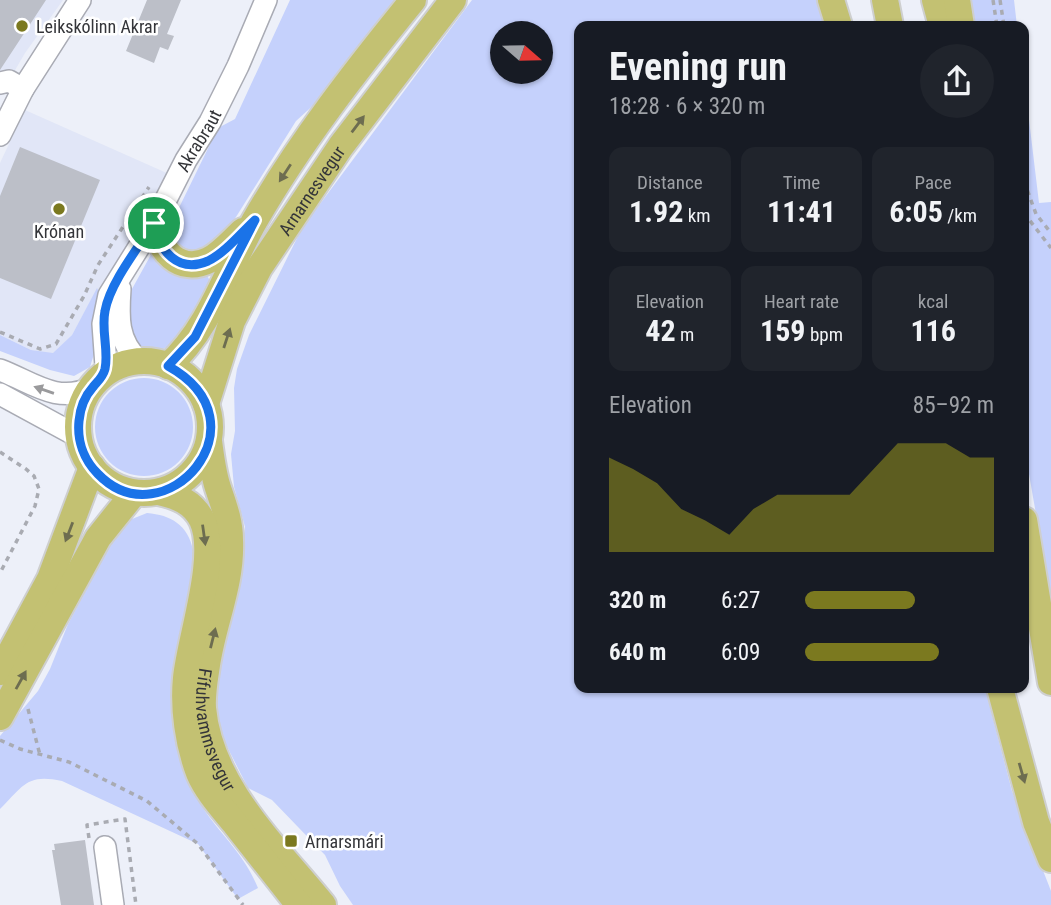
<!DOCTYPE html>
<html lang="en">
<head>
<meta charset="utf-8">
<style>
	:root { --surface:#171b24; --page:#20242c; --text:#f1f3f6; --muted:#9ea1a6; --accent:#7b791f }
	body { margin:0; font-family:"Roboto Condensed",sans-serif; background:var(--page); color:var(--text); height:100vh; display:flex; flex-direction:column; font-size:26px; white-space:nowrap }
	* { box-sizing:border-box; margin:0 }
	p { font-size:23px; color:var(--muted) }
	.icon { flex:none; width:38px; height:38px; fill:none; stroke:currentColor; stroke-width:2; stroke-linecap:round; stroke-linejoin:round }
	.map { position:relative; flex:1; overflow:hidden }
	.details { position:absolute; left:574px; top:21px; width:455px; height:672px; display:flex; flex-direction:column; background:var(--surface); border-radius:14px; box-shadow:0 2px 5px #0004 }
	.details>* { flex:none }
	.needle { width:46px; rotate:110deg }
	.fabs { position:absolute; left:490px; top:21px; display:grid; gap:14px }
	.fabs a { display:grid; place-items:center; width:63px; height:63px; border-radius:50%; background:var(--surface); box-shadow:0 2px 5px #0004; font-size:35px }
	.pin { position:absolute; display:grid; place-items:center; width:60px; height:60px; color:#fff; margin:-30px; border:4px solid #fff; border-radius:50%; box-shadow:0 2px 7px #0007 }
	.round { display:grid; place-items:center; flex:none; width:74px; height:74px; border-radius:37px; background:var(--page) }
	.head { display:flex; align-items:center; justify-content:space-between; height:119px; padding:0 35px }
	h1 { font-size:38px; font-weight:700; line-height:52px }
	.metrics { display:grid; grid-template-columns:repeat(3,1fr); gap:10px; height:119px; padding:7px 35px }
	.metrics div { display:grid; align-content:center; border-radius:14px; background:var(--page); text-align:center }
	.metrics b { font-size:30px; font-weight:700 }
	.metrics small { font-size:19px; font-weight:400 }
	.metrics p { font-size:19px }
	.chart { height:196px; padding:14px 35px }
	.chart p { display:flex; justify-content:space-between }
	.chart svg { width:100%; height:126px; margin-top:7px; fill:var(--accent); opacity:.7 }
	ul { padding:0 35px; list-style:none; font-size:23px }
	li { display:grid; grid-template-columns:112px 84px 1fr; align-items:center; height:52px }
	li i { height:18px; border-radius:9px; background:var(--accent) }
	.map>svg:first-child { display:block }
</style>
</head>
<body>
<div class="map">
<svg width="1051" height="905" viewBox="0 0 1051 905">
	<rect width="100%" height="100%" fill="#edf0f9"/>
	<path fill="#e1e6f7" d="M0 0H63L25 53 0 96Z
		M25 110 169 174 100 294 97 289 72 335 53 354 31 350 0 335V163Z"/>
	<path fill="#c5d1fc" fill-rule="evenodd" d="M290 0H396L318 101 296 121 221 241 212 251 182 253 170 236 173 220 218 128 235 119Z
		M472 0H816L825 26H579V688H985L1012 791 1051 891V905H353L340 886 325 855 272 800 248 788 217 727 211 682 239 566 245 527 234 487 231 454 235 431 234 388 237 369 249 335 302 228ZM502 33H541V72H502Z
		M967 0H1014L1017 26H970Z
		M1024 78 1039 203 1051 202V601L1024 445Z
		M153 251 192 277 207 275 210 281C200 302 180 353 152 351 147 351 140 347 136 345L125 316 132 289Z
		M97 288 100 294 94 318V354L90 367 74 376 50 370 0 351V335L31 350 53 353 72 335Z
		M95 427a49 49 0 1 1 98 0a49 49 0 1 1-98 0Z
		M147 513C171 515 188 525 193 550 197 566 193 586 190 603 183 646 167 702 177 745 184 771 194 796 210 818 229 843 245 857 258 888L238 899 198 844 62 781C27 773 23 786 0 809V736L38 691 50 669 68 624 116 534 127 521Z"/>
	<path fill="#bcbfc8" d="M0 0H46L0 70Z
		M147 0H181L167 34 174 36 168 50 160 47 154 63 126 51Z
		M20 147 100 180 51 299 0 278V196Z
		M85 840 94 905H61L52 850H55L54 844Z"/>
	<g fill="none" stroke-linecap="round" stroke-linejoin="round">
		<defs>
			<g id="minor">
				<path d="M0 83 9 81 23 89"/>
				<path d="M0 135 23 89 80 0"/>
				<path d="M120 289C118 317 117 341 139 361"/>
				<path d="M0 370C32 382 56 404 91 388"/>
				<path id="s1" d="M103 376 106 366 103 324 109 295 154 223 186 160 210 122 238 66 266 0"/>
				<path d="M0 394 79 437"/>
				<path d="M105 847 113 905"/>
			</g>
			<g id="major">
				<path d="M831 0 839 26"/>
				<path d="M885 0 890 26"/>
				<path d="M935 0 942 26"/>
				<path d="M957 0 961 26"/>
				<path d="M154 223C158 249 179 275 209 260 221 254 233 240 243 231"/>
				<circle cx="144" cy="427" r="66"/>
				<path d="M168 366C211 327 227 269 255 220 300 142 356 70 413 0"/>
				<path id="s2" d="M206 404 232 321 259 268 341 146 453 0"/>
				<path id="s3" d="M209 441C211 457 213 473 218 488 224 506 230 521 230 540 232 584 213 623 207 665 205 678 202 694 203 708 210 786 276 847 323 905"/>
				<path d="M159 492C177 496 193 502 202 520 219 556 190 638 186 678 183 708 188 744 199 773 207 792 223 809 236 825 257 852 278 878 299 905"/>
				<path d="M1024 520 1051 682"/>
				<path d="M0 672 50 579 92 467"/>
				<path d="M1000 688 1036 822 1051 859"/>
				<path d="M0 717 98 538 134 493"/>
			</g>
		</defs>
		<use href="#minor" stroke="#a9abb4" stroke-width="24"/>
		<use href="#major" stroke="#cecfcf" stroke-width="30"/>
		<path stroke="#a9abb2" stroke-width="3.5" stroke-dasharray="5 5" stroke-linecap="butt" d="M993 0 997 26
			M1000 0 1004 26
			M1024 181 1036 214 1051 233
			M1024 213 1051 248
			M0 332 40 349 56 344 84 296 98 265 149 187
			M0 452 26 469 34 476 39 489 35 506 0 573
			M28 709 40 755
			M0 740 20 749 69 762 147 801 198 844 243 905
			M89 838 87 825 125 819 136 905"/>
		<use href="#minor" stroke="#fff" stroke-width="21"/>
		<use href="#major" stroke="#c3c172" stroke-width="26"/>
	</g>
	<defs><path id="oneway-solid" d="M-6-.8H1V-3.2L6.5 0L1 3.2V.8H-6Z" transform="scale(1.75)"/></defs>
	<g fill="#6d6d50">
		<use href="#oneway-solid" transform="translate(358 124) rotate(-53)"/>
		<use href="#oneway-solid" transform="translate(285 173) rotate(123)"/>
		<use href="#oneway-solid" transform="translate(227 338) rotate(-72)"/>
		<use href="#oneway-solid" transform="translate(69 532) rotate(111)"/>
		<use href="#oneway-solid" transform="translate(204 535) rotate(82)"/>
		<use href="#oneway-solid" transform="translate(213 638) rotate(-76)"/>
		<use href="#oneway-solid" transform="translate(21 680) rotate(-61)"/>
		<use href="#oneway-solid" transform="translate(1022 773) rotate(74)"/>
	</g>
	<use fill="#9a9a9c" href="#oneway-solid" transform="translate(44 390) rotate(-161)"/>
	<g fill="none" stroke-linecap="round" stroke-linejoin="round">
		<defs>
			<path id="route" d="M255 220 195 337 168 366C271 423 164 542 98 474 84 460 77 441 79 421 80 409 85 396 93 387 98 381 103 377 105 369 109 351 101 330 105 311 110 283 138 248 154 223 158 250 178 274 208 261 225 253 241 233 255 220Z"/>
		</defs>
		<use href="#route" stroke="#fff" stroke-width="14"/>
		<use href="#route" stroke="#1a73e8" stroke-width="9"/>
	</g>
	<g fill="#7b791f" stroke="#fff" stroke-width="2.5">
		<circle cx="22" cy="26" r="7"/>
		<circle cx="59" cy="209" r="7"/>
		<rect x="284" y="834" width="14" height="14" rx="3.5"/>
	</g>
	<g text-anchor="middle" dominant-baseline="central" stroke-width="5" stroke-linejoin="round" paint-order="stroke">
		<g font-size="18" fill="#343539" stroke="#fff" text-anchor="start">
			<text x="36" y="26">Leikskólinn Akrar</text>
			<text x="59" y="231" text-anchor="middle">Krónan</text>
			<text x="305" y="841">Arnarsmári</text>
		</g>
		<g font-size="18" fill="#343539" stroke="#fff">
			<text stroke="none"><textPath href="#s1" startOffset="261">Akrabraut</textPath></text>
			<text stroke="none"><textPath href="#s2" startOffset="240">Arnarnesvegur</textPath></text>
			<text stroke="none"><textPath href="#s3" startOffset="296">Fífuhvammsvegur</textPath></text>
		</g>
	</g>
</svg>
<div class="fabs">
<a><svg class="needle" viewBox="-14 -14 28 28"><path d="M0-13l5 13h-10z" fill="#e53935"/><path d="M0 13l5-13h-10z" fill="#9ea1a6"/></svg></a>
</div>
<div class="pin" style="left:154px;top:223px;background:#1e9e55"><svg class="icon" aria-label="arrive" viewBox="0 0 24 24"><path d="M6 21V4h12l-3 4 3 4H6"/></svg></div>
<section class="details">
<div class="head"><div><h1>Evening run</h1><p>18:28 · 6 × 320 m</p></div><a class="round"><svg class="icon" aria-label="share" viewBox="0 0 24 24"><path d="M12 15V3M7 8l5-5 5 5M5 13v7h14v-7"/></svg></a></div>
<div class="metrics">
<div><p>Distance</p><b>1.92<small> km</small></b></div>
<div><p>Time</p><b>11:41</b></div>
<div><p>Pace</p><b>6:05<small> /km</small></b></div>
</div>
<div class="metrics">
<div><p>Elevation</p><b>42<small> m</small></b></div>
<div><p>Heart rate</p><b>159<small> bpm</small></b></div>
<div><p>kcal</p><b>116</b></div>
</div>
<div class="chart"><p><span>Elevation</span>85–92 m</p>
<svg viewBox="0 0 160 44" preserveAspectRatio="none"><path d="M0 44V11L10 15L20 20L30 29L40 33L50 38L60 29L70 24L80 24L90 24L100 24L110 15L120 6L130 6L140 6L150 11L160 11V44z"/></svg>
</div>
<ul>
<li><b>320 m</b>6:27<i style="width:58%"></i></li>
<li><b>640 m</b>6:09<i style="width:71%"></i></li>
</ul>
</section>
</div>
</body>
</html>
